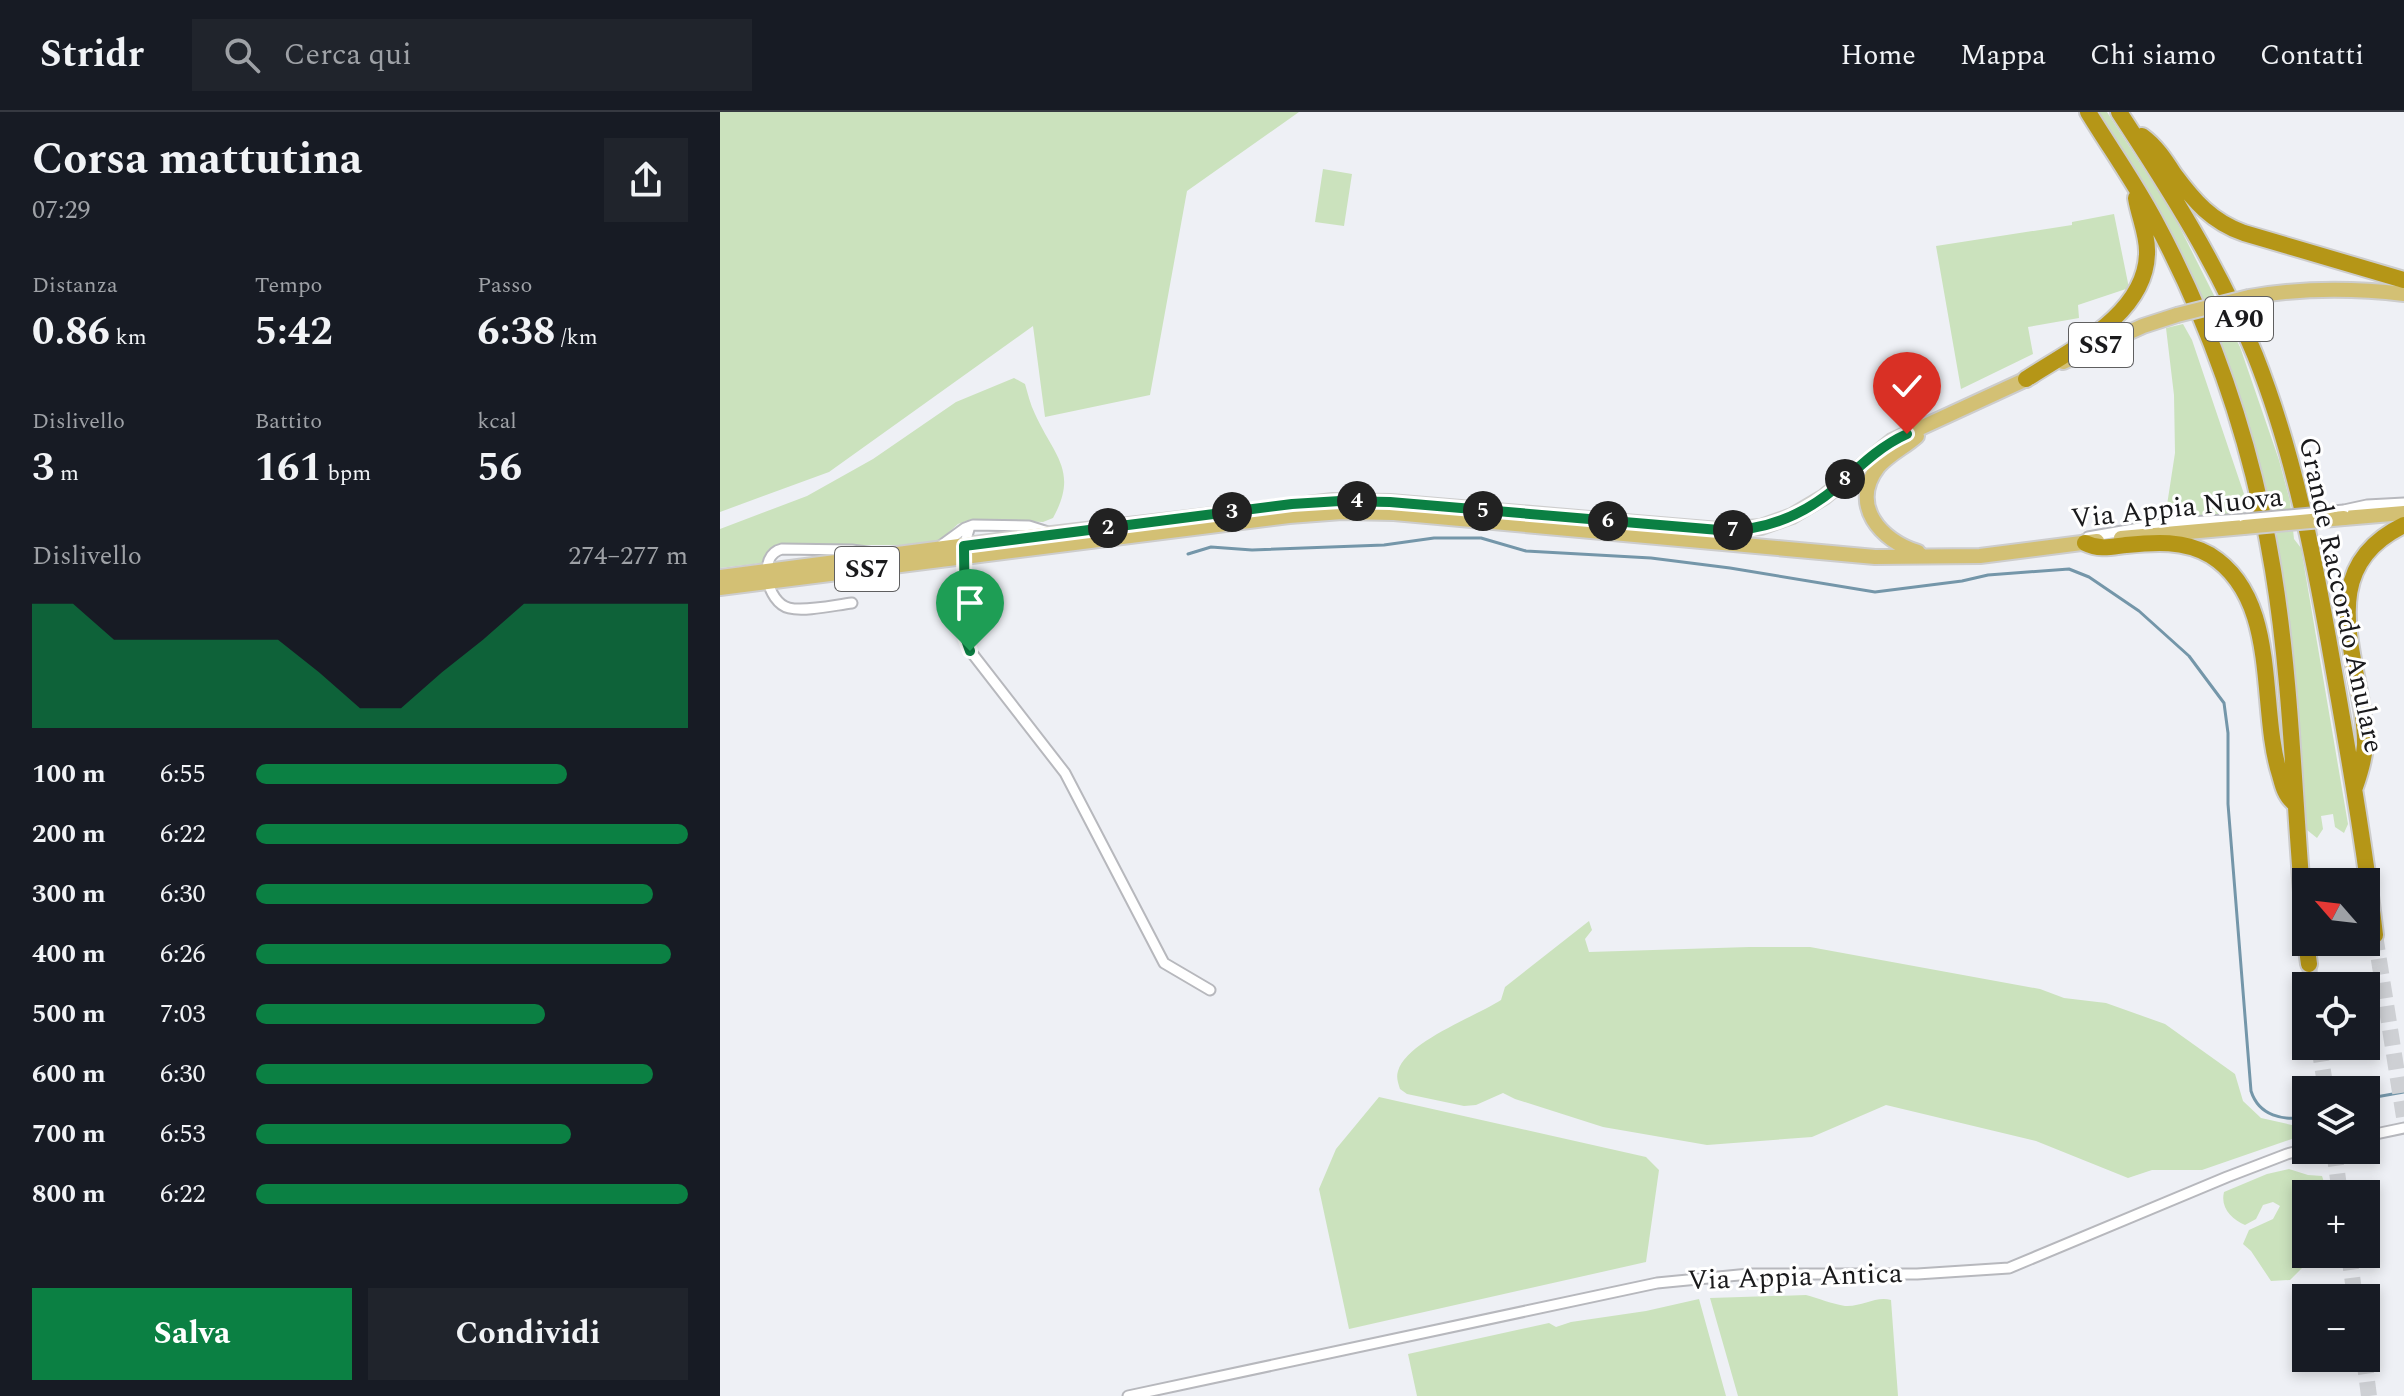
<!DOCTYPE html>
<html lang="it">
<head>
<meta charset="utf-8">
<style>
	:root { --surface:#171b24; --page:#20242c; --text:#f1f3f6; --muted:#9ea1a6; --line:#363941; --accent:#0b8043 }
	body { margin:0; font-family:Spectral,serif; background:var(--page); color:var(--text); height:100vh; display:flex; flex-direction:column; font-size:30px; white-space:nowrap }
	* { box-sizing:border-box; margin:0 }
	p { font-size:26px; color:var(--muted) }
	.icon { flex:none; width:44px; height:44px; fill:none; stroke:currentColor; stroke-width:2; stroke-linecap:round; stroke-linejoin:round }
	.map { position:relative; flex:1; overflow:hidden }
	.side { display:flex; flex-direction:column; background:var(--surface); width:720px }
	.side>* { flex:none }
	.needle { width:52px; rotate:298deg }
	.tools { position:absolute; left:1572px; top:756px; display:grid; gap:16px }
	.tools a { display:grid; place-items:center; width:88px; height:88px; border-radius:0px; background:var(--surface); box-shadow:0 4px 12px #0003; font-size:40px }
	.pin { position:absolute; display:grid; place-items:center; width:68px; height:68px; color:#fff; margin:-82px -34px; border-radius:50% 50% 50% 0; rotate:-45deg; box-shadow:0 0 8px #0007 }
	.pin .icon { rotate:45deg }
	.km { position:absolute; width:40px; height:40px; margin:-20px; border-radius:50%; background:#222; color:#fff; font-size:22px; line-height:40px; text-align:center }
	.round { display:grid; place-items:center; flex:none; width:84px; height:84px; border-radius:0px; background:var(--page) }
	.head { display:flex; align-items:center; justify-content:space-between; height:136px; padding:0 32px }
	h1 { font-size:44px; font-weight:700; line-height:60px }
	.metrics { display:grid; grid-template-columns:repeat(3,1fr); gap:12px; height:136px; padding:8px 32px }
	.metrics div { display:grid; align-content:center }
	.metrics b { font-size:40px; font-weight:700 }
	.metrics small { font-size:22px; font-weight:400 }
	.metrics p { font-size:22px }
	.chart { height:224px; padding:16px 32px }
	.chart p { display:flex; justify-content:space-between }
	.chart svg { width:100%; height:144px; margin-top:8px; fill:var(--accent); opacity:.7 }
	.cta { display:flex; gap:16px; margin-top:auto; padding:16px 32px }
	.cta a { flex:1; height:92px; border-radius:0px; background:var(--accent); color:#fff; font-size:32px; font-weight:700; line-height:92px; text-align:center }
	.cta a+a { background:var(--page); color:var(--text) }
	ul { padding:0 32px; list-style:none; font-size:26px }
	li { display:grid; grid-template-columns:128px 96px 1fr; align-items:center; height:60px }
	li i { height:20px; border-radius:10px; background:var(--accent) }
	header { display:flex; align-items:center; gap:48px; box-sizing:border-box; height:112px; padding:0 40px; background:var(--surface); border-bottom:2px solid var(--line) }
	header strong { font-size:38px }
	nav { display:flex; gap:44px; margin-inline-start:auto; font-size:28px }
	.search { width:560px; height:72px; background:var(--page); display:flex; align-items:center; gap:20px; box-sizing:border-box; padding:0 28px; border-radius:0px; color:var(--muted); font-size:30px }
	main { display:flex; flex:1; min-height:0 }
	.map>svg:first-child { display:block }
</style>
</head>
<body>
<header>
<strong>Stridr</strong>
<div class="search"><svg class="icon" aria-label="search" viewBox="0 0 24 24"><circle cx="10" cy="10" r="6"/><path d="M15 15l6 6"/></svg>Cerca qui</div>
<nav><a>Home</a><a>Mappa</a><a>Chi siamo</a><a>Contatti</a></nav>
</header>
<main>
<section class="side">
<div class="head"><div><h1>Corsa mattutina</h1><p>07:29</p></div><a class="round"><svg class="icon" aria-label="share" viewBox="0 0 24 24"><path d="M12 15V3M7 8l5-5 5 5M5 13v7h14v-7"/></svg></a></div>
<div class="metrics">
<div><p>Distanza</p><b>0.86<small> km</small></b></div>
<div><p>Tempo</p><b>5:42</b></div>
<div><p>Passo</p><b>6:38<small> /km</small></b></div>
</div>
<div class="metrics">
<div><p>Dislivello</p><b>3<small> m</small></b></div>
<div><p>Battito</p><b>161<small> bpm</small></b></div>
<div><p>kcal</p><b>56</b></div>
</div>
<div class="chart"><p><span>Dislivello</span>274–277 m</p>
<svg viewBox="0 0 160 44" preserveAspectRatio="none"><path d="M0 44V6L10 6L20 17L30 17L40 17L50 17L60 17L70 27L80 38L90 38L100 27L110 17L120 6L130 6L140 6L150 6L160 6V44z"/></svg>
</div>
<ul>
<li><b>100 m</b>6:55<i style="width:72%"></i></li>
<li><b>200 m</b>6:22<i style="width:100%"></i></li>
<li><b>300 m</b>6:30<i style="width:92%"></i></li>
<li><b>400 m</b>6:26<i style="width:96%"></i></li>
<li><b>500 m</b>7:03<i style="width:67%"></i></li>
<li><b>600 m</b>6:30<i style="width:92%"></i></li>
<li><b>700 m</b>6:53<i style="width:73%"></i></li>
<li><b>800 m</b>6:22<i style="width:100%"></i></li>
</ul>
<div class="cta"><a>Salva</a><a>Condividi</a></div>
</section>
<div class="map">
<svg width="1684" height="1284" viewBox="0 0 1684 1284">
	<rect width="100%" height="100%" fill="#eef0f5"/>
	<path fill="#cbe2bd" d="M0 0H579L467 79 430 283 325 305 313 214 109 360 0 400Z
		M1379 0H1387L1452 100 1520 235 1559 348 1570 389 1574 427 1581 436 1628 712 1624 721 1615 715 1613 702 1601 704 1603 717 1597 726 1587 718 1584 708 1554 395 1547 381 1532 333 1417 63Z
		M603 57 632 62 624 114 595 110Z
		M1394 102 1409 176 1358 193 1359 206 1308 215 1313 242 1241 277 1216 134 1352 113V110Z
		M1463 212 1472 228 1525 385 1523 402 1509 406 1496 404 1463 407 1455 405 1449 400 1447 393 1455 341 1454 283 1446 216Z
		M294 266 305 272C308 282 310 292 315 302 334 344 359 359 333 406L323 410 252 407 238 412 217 431 198 433H58L49 437 42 451 0 456V417L87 384 153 347 236 290Z
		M869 809 872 818 865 827 869 840 1029 835H1090L1320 877 1344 886 1386 891 1445 912 1515 962 1523 989 1541 1006 1581 1015 1586 1022 1482 1058H1432L1408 1066 1316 1029 1166 993 1092 1025 987 1033 883 1015 795 987 783 981 756 993 744 994 687 982 680 977C678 971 676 965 678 959 687 929 755 905 781 888L785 875Z
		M659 985 926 1045 939 1058 926 1150 629 1217 599 1077 616 1037Z
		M1569 1057 1588 1063 1602 1064 1608 1082H1586V1142H1589L1586 1152 1570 1168 1551 1169 1531 1139 1523 1132 1529 1118 1553 1107 1560 1094 1553 1090 1543 1093 1536 1107 1525 1113C1512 1107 1500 1096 1504 1080L1547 1062Z
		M1086 1183C1098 1186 1112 1192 1125 1194 1143 1195 1155 1184 1171 1188L1178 1284H1018L990 1186Z
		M979 1187 1006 1284H697L688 1242 829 1211 836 1215 851 1210 926 1199Z"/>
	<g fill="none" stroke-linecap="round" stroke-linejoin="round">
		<path stroke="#7496a9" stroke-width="3" d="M468 442 491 435 532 438 664 433 714 426H761L806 439 931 446 1010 456 1155 480 1242 469 1268 463 1349 457 1369 465 1419 499 1469 544 1504 591 1508 621V692L1531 979C1539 1004 1563 1009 1586 1005
			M1646 990 1656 985 1684 980"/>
		<path stroke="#ced0d4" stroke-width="16" stroke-dasharray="16 8" stroke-linecap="butt" d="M1655 823 1684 1005
			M1589 852 1591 874
			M1599 934 1606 978
			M1614 1038 1620 1082
			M1629 1142 1635 1186
			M1644 1246 1649 1284"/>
		<defs>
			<path id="minor" d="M1624 398 1647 393 1684 391
				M250 414 244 434 245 525 248 536 345 661 444 851 490 878
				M1368 425 1448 411 1524 407
				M219 435 245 416 253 413 309 414 328 420
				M132 491C115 493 85 500 69 496 47 491 36 443 62 437L132 438 154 441
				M1646 1024 1684 1016
				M408 1284 937 1171 1029 1162H1197L1289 1156 1507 1065 1567 1042 1586 1037"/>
			<path id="primary" d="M1529 185C1580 176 1633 176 1684 182
				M1343 250 1423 214 1457 203
				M1197 324C1185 335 1169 342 1158 355 1129 393 1161 429 1198 440
				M1624 406 1684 401
				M1401 426 1524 415
				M0 465 332 422 613 389 670 390 999 418 1041 415 1072 404 1104 385 1172 329 1313 264
				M0 476 569 404 622 400 674 401 1155 445 1260 444 1377 429"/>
			<path id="motorway" d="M1368 0C1390 36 1415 71 1435 109 1493 217 1533 336 1553 458 1573 580 1574 704 1586 826
				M1399 0C1450 78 1500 157 1535 243 1574 341 1594 445 1612 548 1628 639 1644 731 1655 823
				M1422 24C1436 34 1445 48 1454 62 1474 89 1492 110 1524 121L1684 168
				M1306 267C1352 237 1425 203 1427 142 1428 123 1419 105 1416 86
				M1365 431C1380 438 1390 435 1406 433 1435 430 1464 428 1490 443 1561 487 1538 595 1560 663 1563 674 1565 683 1573 690
				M1635 675C1640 661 1644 648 1645 633 1646 556 1586 460 1684 413
				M1586 830 1589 852"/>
		</defs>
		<use href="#minor" stroke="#b7b8bd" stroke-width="13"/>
		<use href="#primary" stroke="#cdcdcd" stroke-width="18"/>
		<use href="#motorway" stroke="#cdcdcd" stroke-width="20"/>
		<use href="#minor" stroke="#fff" stroke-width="9"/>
		<use href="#primary" stroke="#d3c074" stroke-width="14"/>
		<use href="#motorway" stroke="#b59617" stroke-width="16"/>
		<defs>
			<path id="minor-bridge" d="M1524 407 1624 398"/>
			<path id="primary-bridge" d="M1457 203 1529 185
				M1524 415 1624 406"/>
		</defs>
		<use href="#minor-bridge" stroke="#b7b8bd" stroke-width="13" stroke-linecap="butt"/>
		<use href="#primary-bridge" stroke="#cdcdcd" stroke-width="18" stroke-linecap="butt"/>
		<use href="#minor-bridge" stroke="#fff" stroke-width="9"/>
		<use href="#primary-bridge" stroke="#d3c074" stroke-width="14"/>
	</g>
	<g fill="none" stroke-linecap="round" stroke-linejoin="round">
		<defs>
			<path id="route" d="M250 539 245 525 244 434 572 392 620 389 670 390 999 418C1044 420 1084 403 1118 374 1140 354 1160 334 1187 322"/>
		</defs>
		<use href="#route" stroke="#fff" stroke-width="16"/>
		<use href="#route" stroke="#0b8043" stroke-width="10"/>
	</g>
	<g text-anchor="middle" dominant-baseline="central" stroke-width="6" stroke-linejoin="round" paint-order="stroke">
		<g fill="#fff" stroke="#5f5f60" stroke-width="2">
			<rect x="1485" y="185" width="68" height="44" rx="6"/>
			<rect x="1349" y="211" width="64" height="44" rx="6"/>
			<rect x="115" y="435" width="64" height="44" rx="6"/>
		</g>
		<g font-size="26" font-weight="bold" fill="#1a1a1c">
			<text x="1519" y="207">A90</text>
			<text x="1381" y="233">SS7</text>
			<text x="147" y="457">SS7</text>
		</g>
		<g font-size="28" fill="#1a1a1c" stroke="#fff">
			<text transform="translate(1457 396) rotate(-6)">Via Appia Nuova</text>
			<text transform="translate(1621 483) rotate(78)">Grande Raccordo Anulare</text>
			<text transform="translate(1075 1165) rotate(-2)">Via Appia Antica</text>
		</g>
	</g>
</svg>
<div class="tools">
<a><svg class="needle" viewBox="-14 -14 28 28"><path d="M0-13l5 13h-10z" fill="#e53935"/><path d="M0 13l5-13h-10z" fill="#9ea1a6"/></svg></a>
<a><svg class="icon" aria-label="locate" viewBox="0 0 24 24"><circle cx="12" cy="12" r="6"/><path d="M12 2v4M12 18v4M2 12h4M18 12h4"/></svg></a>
<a><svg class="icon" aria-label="layers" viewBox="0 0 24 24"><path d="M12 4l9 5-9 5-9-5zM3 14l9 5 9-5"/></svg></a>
<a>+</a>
<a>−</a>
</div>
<div class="pin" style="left:250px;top:539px;background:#1e9e55"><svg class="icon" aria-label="arrive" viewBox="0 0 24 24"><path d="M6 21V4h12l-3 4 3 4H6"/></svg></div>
<div class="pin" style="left:1187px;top:322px;background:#d93025"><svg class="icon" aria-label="check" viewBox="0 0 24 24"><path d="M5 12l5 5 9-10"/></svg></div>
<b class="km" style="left:388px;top:416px">2</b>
<b class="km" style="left:512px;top:400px">3</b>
<b class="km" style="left:637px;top:389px">4</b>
<b class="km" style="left:763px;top:399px">5</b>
<b class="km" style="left:888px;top:409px">6</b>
<b class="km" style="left:1013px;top:418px">7</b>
<b class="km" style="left:1125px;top:367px">8</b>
</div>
</main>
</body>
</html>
